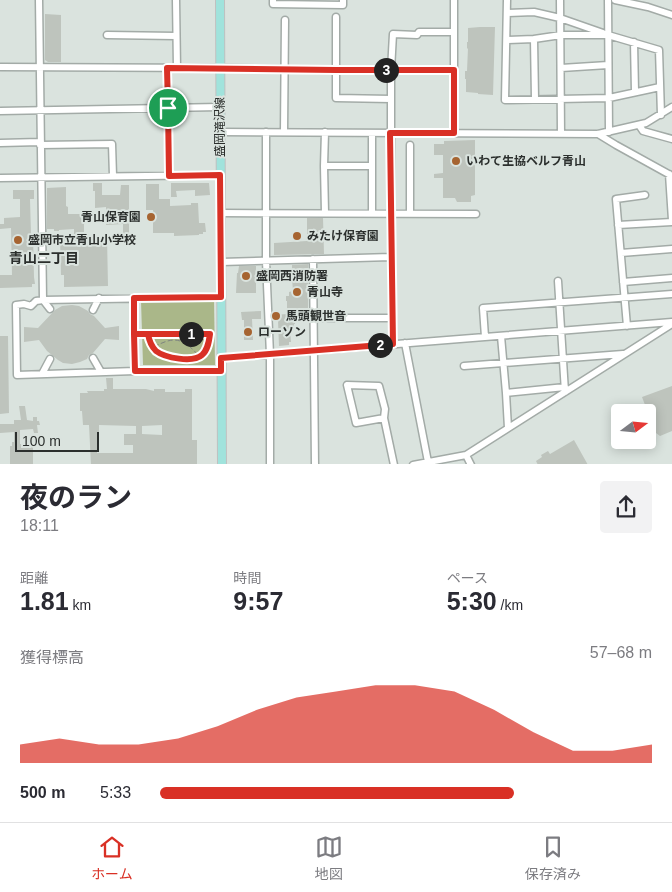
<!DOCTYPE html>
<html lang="ja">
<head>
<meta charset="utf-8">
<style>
	:root { --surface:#fff; --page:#f2f2f3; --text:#2b2b33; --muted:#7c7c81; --line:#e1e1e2; --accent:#d93025 }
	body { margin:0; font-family:Helvetica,"Noto Sans JP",sans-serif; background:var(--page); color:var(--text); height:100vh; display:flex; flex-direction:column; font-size:19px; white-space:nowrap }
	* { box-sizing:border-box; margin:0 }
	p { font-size:16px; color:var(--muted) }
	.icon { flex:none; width:28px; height:28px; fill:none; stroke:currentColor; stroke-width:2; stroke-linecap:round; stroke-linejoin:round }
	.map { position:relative; height:464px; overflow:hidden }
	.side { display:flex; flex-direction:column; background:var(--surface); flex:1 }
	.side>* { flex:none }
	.needle { width:32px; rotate:74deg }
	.controls { position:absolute; left:611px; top:404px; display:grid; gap:10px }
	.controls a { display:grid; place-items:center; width:45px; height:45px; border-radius:5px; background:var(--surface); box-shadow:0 2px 12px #0003; font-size:25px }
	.scale { position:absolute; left:15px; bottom:12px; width:84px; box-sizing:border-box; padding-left:5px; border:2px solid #2b2f2d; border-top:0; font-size:14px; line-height:18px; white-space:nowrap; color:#2b2f2d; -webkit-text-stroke:4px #dae3de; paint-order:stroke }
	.pin { position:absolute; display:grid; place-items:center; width:42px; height:42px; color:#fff; margin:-21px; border:2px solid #fff; border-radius:50%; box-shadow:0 1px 5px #0007 }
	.km { position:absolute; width:25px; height:25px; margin:-12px; border-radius:50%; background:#222; color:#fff; font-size:14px; line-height:25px; text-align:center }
	.round { display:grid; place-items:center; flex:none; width:52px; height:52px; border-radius:5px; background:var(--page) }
	.headline { display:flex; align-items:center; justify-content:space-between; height:85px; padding:0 20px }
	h1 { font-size:28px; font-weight:700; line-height:38px }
	.stats { display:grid; grid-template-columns:repeat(3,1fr); gap:8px; height:85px; padding:5px 20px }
	.stats div { display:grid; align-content:center }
	.stats b { font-size:25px; font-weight:700 }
	.stats small { font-size:14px; font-weight:400 }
	.stats p { font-size:14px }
	.chart { height:140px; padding:10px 20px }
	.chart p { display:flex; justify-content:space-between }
	.chart svg { width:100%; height:90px; margin-top:5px; fill:var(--accent); opacity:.7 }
	ul { padding:0 20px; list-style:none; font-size:16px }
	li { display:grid; grid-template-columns:80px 60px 1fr; align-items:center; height:38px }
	li i { height:12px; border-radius:6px; background:var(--accent) }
	.tabs { display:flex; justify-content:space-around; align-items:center; height:70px; border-top:1px solid var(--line); background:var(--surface); font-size:14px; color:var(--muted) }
	.tabs a { display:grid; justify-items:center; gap:2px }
	.tabs .active { color:var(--accent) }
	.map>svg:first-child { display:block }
</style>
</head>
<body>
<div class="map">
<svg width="672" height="465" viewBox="0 0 672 465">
	<rect width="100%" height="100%" fill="#dae3de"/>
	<path fill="#aab789" d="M214 299 215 365H143L141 300Z"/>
	<path fill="#bec4bd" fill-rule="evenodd" d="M45 14 61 15V62H48L45 60Z
		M480 27H495L493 95 478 94V93L466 92V79H465V71H467L468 48 467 49V42H468V28Z
		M475 140V195L471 196V202H457L455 198H443V178H434V174L443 173V155H434V144H444V141Z
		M93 183H102V195H120L121 185H129V234L123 235V224L106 225V207L95 208V191H93Z
		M171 183H209L210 195 195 196V190L176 191 177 197H171Z
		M146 184H159V199H170V206L191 205V203H198L199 223H205L206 232H203V234H199V235L174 236V233H153V210H146Z
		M66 187V206L68 207V214H84V238L107 237 108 286 64 287V275H61L60 239 74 238V229L59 230V231H54V229H47V188Z
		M13 190H34V199H30L31 235H33L34 277 35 284H32V287L0 288V275H12L11 228 0 229V224H4V218L20 217V199H13Z
		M307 218H323L324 254 274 255V243L307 241Z
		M308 264V320H295V324H294V329H290L291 342H289V345L279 346 278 320H274V315L287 314V301H286V296H289V292L293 291 292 278H288V273L292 272V265Z
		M239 266H256V293H236L237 273H238Z
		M72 305 79 306 88 311 90 314 94 316 105 328 119 326V340L105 339 93 353 89 355 87 359 80 362 72 364 63 363 58 360 47 351 39 340 24 342V327L38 328 55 310 62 306Z
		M261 311V319H252L253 340H244V320H242L241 312Z
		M0 336H8L9 413 0 414Z
		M106 378H113V389H146L154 391V389H165V392H185V389H192V440H197V465H91L89 425H83L82 411H80V393H88L87 391H104V389H107ZM99 425 136 426V434H124V445H133V453H97V438H99ZM162 425V435L142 434V426Z
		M672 386V431L660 436 656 433 652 422 648 423V419L650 418 642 397Z
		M19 406H25L27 420 33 421V417H37V421H39L40 425H37L38 433H34L33 429 20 430V444H33V465H10V446H12V442H14V432L0 433V424H14V420H21Z
		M574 440 588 465H538L536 461 542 457 541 455 548 451 550 454Z"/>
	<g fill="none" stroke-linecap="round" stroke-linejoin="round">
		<defs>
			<path id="minor" d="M39 0 43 300 50 309
				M176 0 177 68
				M273 0V4L343 5V0
				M454 0V133
				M507 0 505 100 609 98 660 87
				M560 0 561 134
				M608 0 609 132
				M615 0 648 7 672 15
				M507 13 534 12 560 18 603 33
				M336 17V98L391 99V213L393 344
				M107 35 176 36
				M507 40 534 39
				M634 42 635 92
				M0 67 220 68 336 70H454
				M167 68 169 176
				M561 68 608 65
				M391 99V70L393 34 417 35 419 32H454
				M535 99 534 39 561 35H608L659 50 661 115
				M0 111 220 107
				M639 125 643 131 672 139
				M220 132 598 134 646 123 672 107
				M266 132V261L270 355V465
				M284 132 285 20
				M598 134 616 145 672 176
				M0 143 40 142
				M40 145 112 144 113 176
				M410 145V213
				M324 166 325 132
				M669 174 672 220
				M0 178 220 175
				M221 213 476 214
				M325 213 324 166H372
				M372 213V133
				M618 225 672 222
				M621 253 672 249
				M313 259 315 465
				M221 262 391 257
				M558 281 565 392
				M623 282 672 278
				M221 297 43 300 36 301 31 306 24 304 16 305 17 375 135 371H221
				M134 298 135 371
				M93 310 99 298
				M313 318H392
				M627 326 616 199 645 195
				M501 336 506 393
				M485 337 483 308 672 294
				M405 343 428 462
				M93 358 101 372
				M221 358 672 322
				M464 366 623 354
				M42 374 50 359
				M384 418 356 423 347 385 379 386 385 409 384 418 394 465
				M508 428 506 393 565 387
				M466 455 471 465
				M413 465 466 455 672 324"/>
			<path id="major" d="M220 0 222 465"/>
		</defs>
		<use href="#minor" stroke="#a3aba7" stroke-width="9"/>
		<use href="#major" stroke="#bfc1c0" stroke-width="10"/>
		<path stroke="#7e8480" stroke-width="1" stroke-dasharray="5 2.5" stroke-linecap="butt" d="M140 334 214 333
			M148 334C149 340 152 347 156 351 165 358 193 363 202 355 208 350 209 341 210 333
			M154 347C175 335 184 339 199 356"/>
		<use href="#minor" stroke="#fff" stroke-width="6"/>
		<use href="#major" stroke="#a0e3dc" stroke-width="8"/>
	</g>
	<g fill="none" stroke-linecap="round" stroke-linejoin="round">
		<defs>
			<path id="route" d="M168 108 169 176 220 175 221 297 134 298V334H210C209 341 208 350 202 355 193 363 165 358 156 351 152 347 149 340 148 334H134L135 371H221V358L393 344 390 133H454V70H336L167 68 168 108"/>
		</defs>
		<use href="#route" stroke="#fff" stroke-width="10"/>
		<use href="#route" stroke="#d93025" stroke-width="6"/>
	</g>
	<g fill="#a66431" stroke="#dae3de" stroke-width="2">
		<circle cx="456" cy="161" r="5"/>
		<circle cx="151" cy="217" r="5"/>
		<circle cx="297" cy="236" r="5"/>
		<circle cx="18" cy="240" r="5"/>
		<circle cx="246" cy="276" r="5"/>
		<circle cx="297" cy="292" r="5"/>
		<circle cx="276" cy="316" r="5"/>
		<circle cx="248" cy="332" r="5"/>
	</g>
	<g text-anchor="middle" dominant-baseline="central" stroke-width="4" stroke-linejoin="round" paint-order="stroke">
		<g font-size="12" fill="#2b2f2d" stroke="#dae3de">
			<text transform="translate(220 127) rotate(-90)">盛岡滝沢線</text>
		</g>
		<g font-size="12" font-weight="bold" fill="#2b2f2d" stroke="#dae3de" text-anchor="start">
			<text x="466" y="161">いわて生協ベルフ青山</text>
			<text x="141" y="217" text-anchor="end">青山保育園</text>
			<text x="307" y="236">みたけ保育園</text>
			<text x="28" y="240">盛岡市立青山小学校</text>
			<text x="256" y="276">盛岡西消防署</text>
			<text x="307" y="292">青山寺</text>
			<text x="286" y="316">馬頭観世音</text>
			<text x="258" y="332">ローソン</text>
		</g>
		<g font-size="14" font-weight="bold" fill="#2b2f2d" stroke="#dae3de">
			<text x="44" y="258">青山二丁目</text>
		</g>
	</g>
</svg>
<div class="controls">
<a><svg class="needle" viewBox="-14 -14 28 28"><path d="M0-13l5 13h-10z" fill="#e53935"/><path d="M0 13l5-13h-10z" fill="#7c7c81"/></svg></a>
</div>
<div class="scale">100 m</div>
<div class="pin" style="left:168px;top:108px;background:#1e9e55"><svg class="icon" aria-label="arrive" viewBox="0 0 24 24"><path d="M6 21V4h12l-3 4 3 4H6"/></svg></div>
<b class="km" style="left:191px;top:334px">1</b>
<b class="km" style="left:380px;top:345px">2</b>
<b class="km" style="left:386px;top:70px">3</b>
</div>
<section class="side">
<div class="headline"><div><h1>夜のラン</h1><p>18:11</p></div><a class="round"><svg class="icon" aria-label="share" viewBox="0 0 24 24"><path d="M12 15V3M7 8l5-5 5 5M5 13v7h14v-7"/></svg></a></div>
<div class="stats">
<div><p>距離</p><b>1.81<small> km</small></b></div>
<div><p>時間</p><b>9:57</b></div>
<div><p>ペース</p><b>5:30<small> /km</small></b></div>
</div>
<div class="chart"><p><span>獲得標高</span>57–68 m</p>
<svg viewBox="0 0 160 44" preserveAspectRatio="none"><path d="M0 44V35L10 32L20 35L30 35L40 32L50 26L60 18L70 12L80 9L90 6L100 6L110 9L120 18L130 29L140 38L150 38L160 35V44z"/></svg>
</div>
<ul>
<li><b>500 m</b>5:33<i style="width:72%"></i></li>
</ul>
</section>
<nav class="tabs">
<a class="active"><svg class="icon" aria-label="home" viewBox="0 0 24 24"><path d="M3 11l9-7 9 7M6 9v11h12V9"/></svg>ホーム</a>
<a><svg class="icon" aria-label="map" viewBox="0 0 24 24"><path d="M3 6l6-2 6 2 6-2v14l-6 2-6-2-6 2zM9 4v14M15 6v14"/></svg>地図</a>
<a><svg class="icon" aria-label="saved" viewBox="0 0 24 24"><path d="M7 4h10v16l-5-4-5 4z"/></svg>保存済み</a>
</nav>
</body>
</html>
